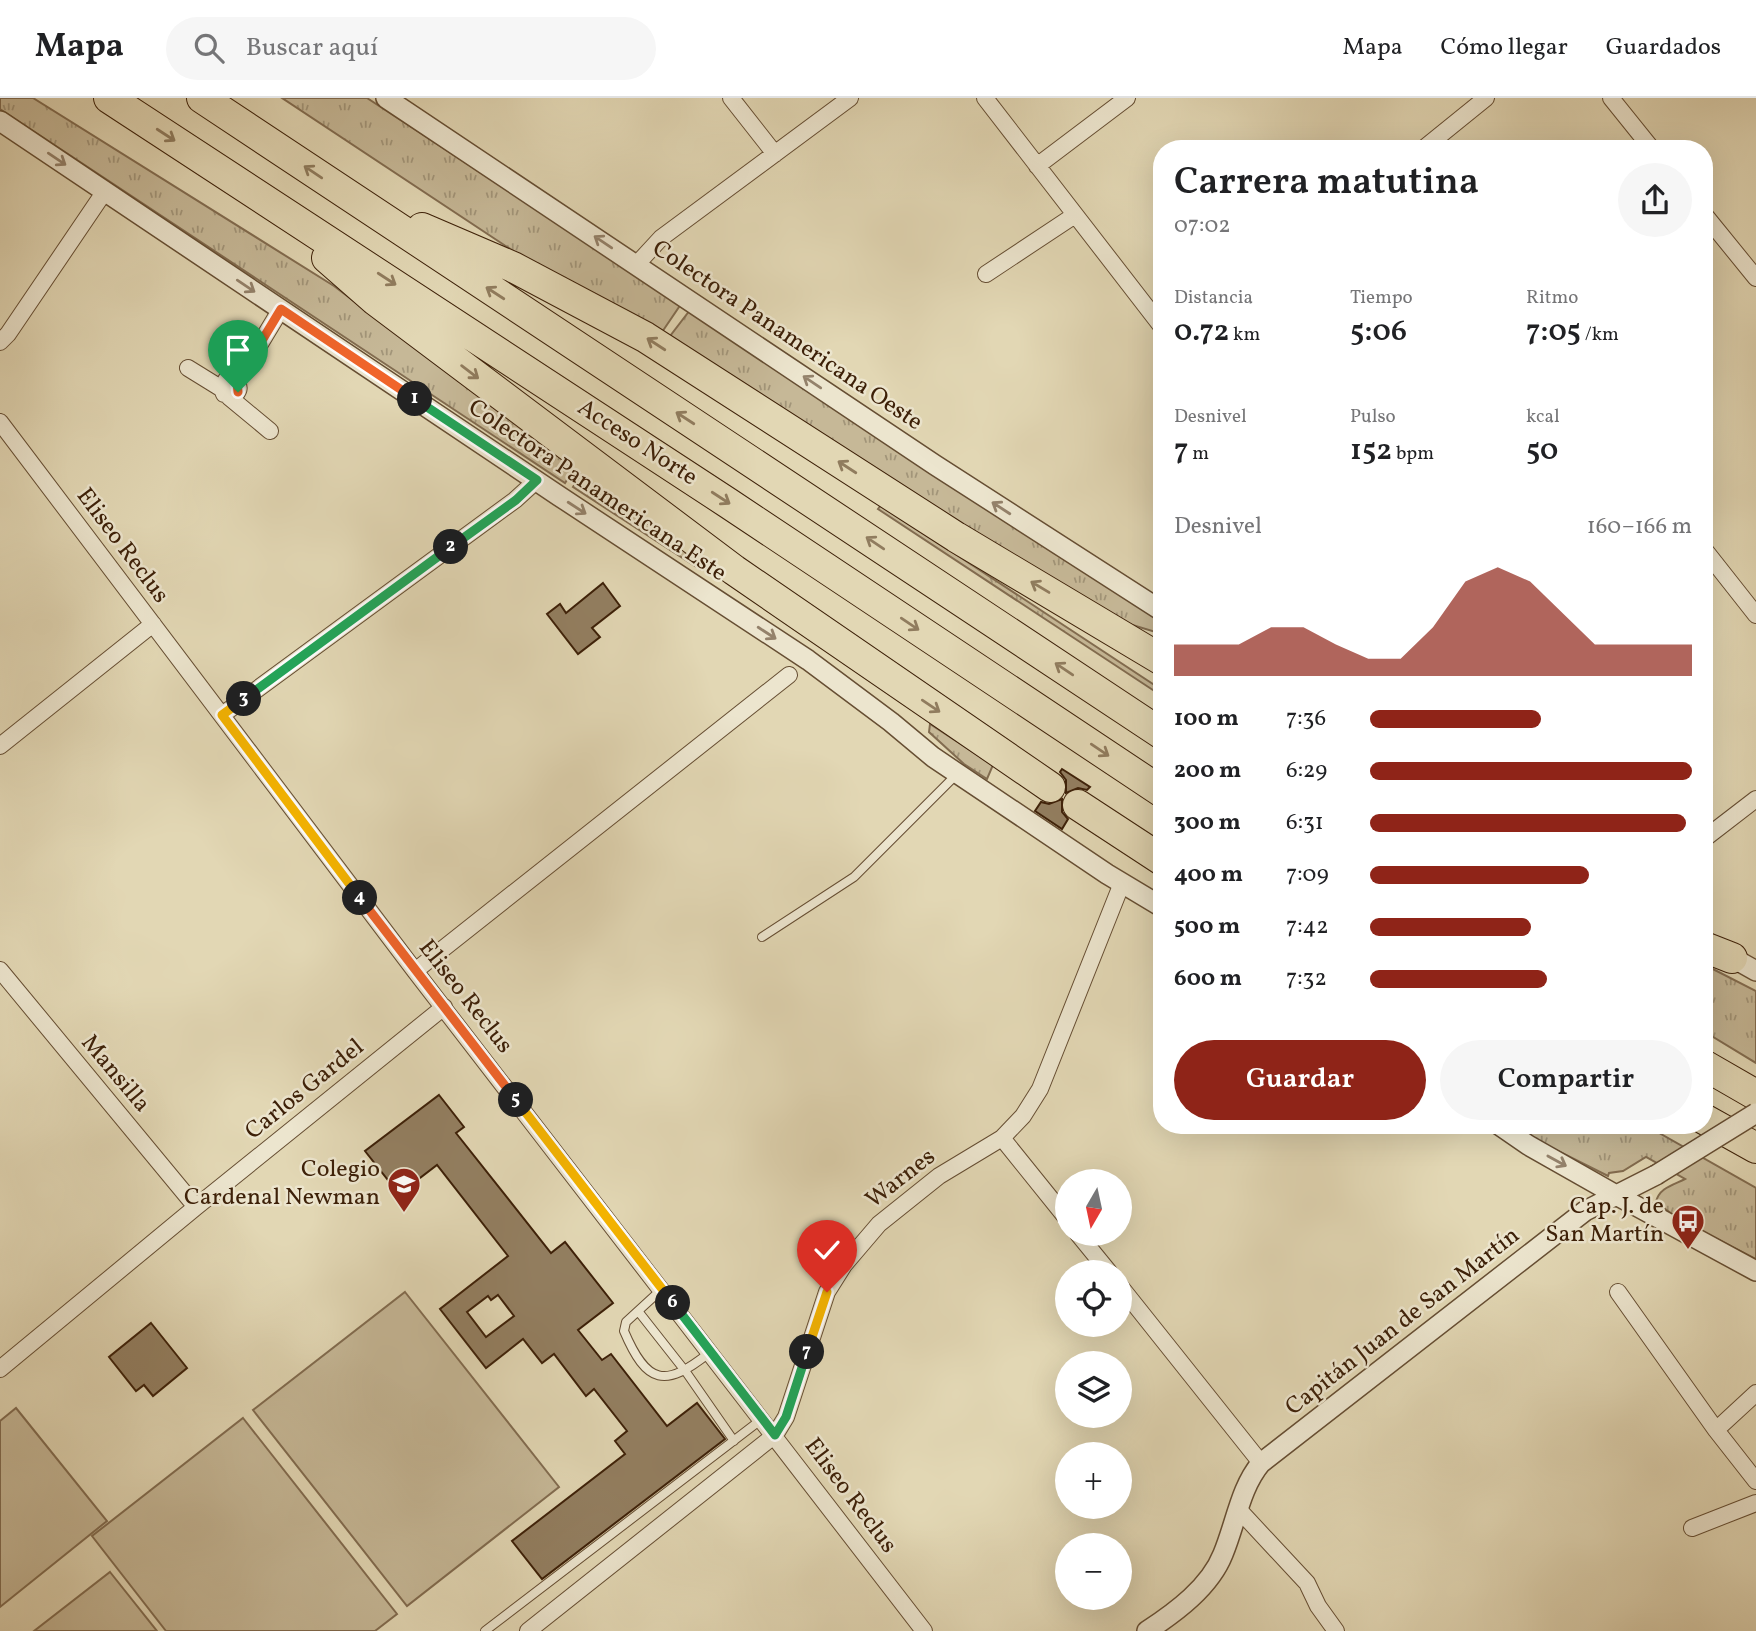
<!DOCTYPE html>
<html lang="es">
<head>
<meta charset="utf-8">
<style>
	:root { --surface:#fff; --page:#f6f6f6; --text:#202124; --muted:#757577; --line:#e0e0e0; --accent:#8f2418 }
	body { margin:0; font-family:Vollkorn,serif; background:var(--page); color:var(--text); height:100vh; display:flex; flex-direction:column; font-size:26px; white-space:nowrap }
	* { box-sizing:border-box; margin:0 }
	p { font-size:23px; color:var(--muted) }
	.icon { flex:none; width:38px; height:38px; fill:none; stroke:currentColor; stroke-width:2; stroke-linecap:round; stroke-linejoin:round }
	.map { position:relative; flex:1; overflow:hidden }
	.sheet { position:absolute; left:1153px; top:42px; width:560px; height:994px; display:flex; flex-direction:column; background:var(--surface); border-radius:28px; box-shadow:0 7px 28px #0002 }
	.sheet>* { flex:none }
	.needle { width:46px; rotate:189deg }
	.buttons { position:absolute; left:1055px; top:1071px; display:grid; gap:14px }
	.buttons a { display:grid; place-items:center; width:77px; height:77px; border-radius:50%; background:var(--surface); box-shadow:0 7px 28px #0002; font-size:35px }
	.pin { position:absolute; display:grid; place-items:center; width:60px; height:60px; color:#fff; margin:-72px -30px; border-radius:50% 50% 50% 0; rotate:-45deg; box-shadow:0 0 7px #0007 }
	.pin .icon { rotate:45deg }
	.km { position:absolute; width:35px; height:35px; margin:-18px; border-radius:50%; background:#222; color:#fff; font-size:19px; line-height:35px; text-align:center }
	.round { display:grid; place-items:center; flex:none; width:74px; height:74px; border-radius:37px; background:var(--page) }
	.summary { display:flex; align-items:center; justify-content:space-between; height:119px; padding:0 21px }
	h1 { font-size:38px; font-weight:600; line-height:52px }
	.metrics { display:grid; grid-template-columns:repeat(3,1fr); gap:10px; height:119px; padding:7px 21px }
	.metrics div { display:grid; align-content:center }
	.metrics b { font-size:30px; font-weight:600 }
	.metrics small { font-size:19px; font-weight:400 }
	.metrics p { font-size:19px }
	.chart { height:196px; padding:14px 21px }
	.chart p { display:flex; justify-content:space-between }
	.chart svg { width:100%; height:126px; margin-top:7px; fill:var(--accent); opacity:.7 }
	.action { display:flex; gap:14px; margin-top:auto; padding:14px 21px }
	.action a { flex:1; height:80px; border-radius:42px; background:var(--accent); color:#fff; font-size:28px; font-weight:600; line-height:80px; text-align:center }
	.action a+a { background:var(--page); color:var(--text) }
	ul { padding:0 21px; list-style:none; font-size:23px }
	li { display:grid; grid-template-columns:112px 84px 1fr; align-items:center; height:52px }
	li i { height:18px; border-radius:9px; background:var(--accent) }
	header { display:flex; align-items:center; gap:42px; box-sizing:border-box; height:98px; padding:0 35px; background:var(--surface); border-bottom:2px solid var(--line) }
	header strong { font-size:33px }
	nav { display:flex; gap:38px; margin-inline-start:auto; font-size:24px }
	.search { width:490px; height:63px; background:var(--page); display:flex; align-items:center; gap:18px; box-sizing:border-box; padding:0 24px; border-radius:38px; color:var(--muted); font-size:26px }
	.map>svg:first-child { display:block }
</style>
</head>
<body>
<header>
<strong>Mapa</strong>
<div class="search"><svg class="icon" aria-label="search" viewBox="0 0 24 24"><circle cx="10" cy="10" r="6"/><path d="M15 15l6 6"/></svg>Buscar aquí</div>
<nav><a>Mapa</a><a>Cómo llegar</a><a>Guardados</a></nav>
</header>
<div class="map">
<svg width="1756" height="1533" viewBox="0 0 1756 1533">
	<defs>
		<pattern id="grass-tufts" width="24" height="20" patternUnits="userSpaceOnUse" patternTransform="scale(1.75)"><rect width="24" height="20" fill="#c6b897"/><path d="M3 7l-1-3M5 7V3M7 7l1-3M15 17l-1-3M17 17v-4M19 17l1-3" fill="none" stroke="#a29579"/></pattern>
	</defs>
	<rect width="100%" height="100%" fill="#e2d7b4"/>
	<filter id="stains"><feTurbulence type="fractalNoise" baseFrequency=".00286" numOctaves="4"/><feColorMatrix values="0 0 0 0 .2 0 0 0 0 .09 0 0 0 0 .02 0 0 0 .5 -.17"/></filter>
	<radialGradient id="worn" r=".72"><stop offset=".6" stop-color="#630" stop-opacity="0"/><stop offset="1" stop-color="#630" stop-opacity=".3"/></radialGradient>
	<path fill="url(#grass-tufts)" stroke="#826c50" stroke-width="2" d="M0 0H33L334 188 455 280 577 366 565 385 0 11Z
		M282 0H367L681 206 658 240 542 172Z
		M690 212 1162 521V536L1116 522 664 246Z
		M586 369 671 439 705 471 701 472 573 389Z
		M881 407 1162 592V598L878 411Z
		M930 626 993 667 987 681 964 666 929 634Z
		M1705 867 1756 893V965L1705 934Z
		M1515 1027H1645L1756 1090V1161L1680 1122 1656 1104C1659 1090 1673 1087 1685 1081L1646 1059 1623 1073 1609 1075 1608 1078 1542 1045Z"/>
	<path fill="#c6b897" stroke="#826c50" stroke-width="2" d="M405 1194 559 1389 407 1508 253 1312Z
		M16 1310 107 1423 0 1509V1323Z
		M243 1320 397 1516 375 1533H166L92 1438Z
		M110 1474 157 1533H34Z"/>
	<path fill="#937f61" stroke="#3d2008" stroke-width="2" fill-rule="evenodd" d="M603 485 620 508 592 530 600 539 578 556 547 516 560 506 566 515Z
		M1062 671 1090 689 1087 692 1078 690 1066 695V682L1060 674Z
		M1062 701V714L1068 721 1062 731 1035 713 1041 704 1049 706Z
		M439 997 464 1029 456 1035 551 1155 565 1144 613 1205 578 1232 602 1262 611 1256 667 1328 697 1305 725 1341 542 1481 512 1443 625 1356 615 1343 627 1333 594 1291 586 1298 554 1256 542 1265 523 1241 486 1270 440 1211 508 1158 437 1067 399 1096 365 1053ZM498 1197 514 1218 486 1239 467 1214 488 1198 491 1202Z
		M151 1225 187 1270 153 1298 144 1287 136 1293 109 1259Z"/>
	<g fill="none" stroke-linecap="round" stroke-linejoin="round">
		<defs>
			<path id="service" d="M762 839 854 779 957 676
				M662 1191 626 1224 624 1233C647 1287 665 1290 709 1255
				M638 1213 686 1274 734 1343
				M485 1533 762 1321"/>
			<path id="minor" d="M731 0 775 56
				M985 0 1162 229
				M1611 0 1652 51
				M1423 51 1486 0
				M1037 68 1127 0
				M1704 116 1756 180
				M637 166 661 140 850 0
				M986 176 1075 117
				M0 244 8 236 105 93
				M188 270 222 291
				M237 284 226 282 222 291 224 296 234 298C239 293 240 290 237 284L281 211
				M229 299 270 333
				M0 324 415 873 924 1533
				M1704 451 1756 517
				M222 617 515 402 537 382
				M0 648 153 526
				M1704 741 1756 701
				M0 872 196 1109
				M415 873 789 577
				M1002 1040 1068 1122
				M1078 1136 1109 1174
				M1120 1188 1261 1365
				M1618 1194 1716 1332 1756 1383
				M0 1271 196 1109 444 909
				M1716 1332 1756 1295
				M1239 1412 1307 1485 1318 1508 1336 1533
				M1692 1430 1756 1405
				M528 1533 775 1337 786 1319 827 1194 844 1167 879 1126 939 1078 1002 1040 1023 1018 1040 991 1122 785"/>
			<path id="tertiary" d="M386 0 935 367 1162 513
				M0 23 559 398 808 562 891 624 933 659 1107 776 1162 809
				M1724 855 1756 873
				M1499 1027 1528 1047 1616 1097 1756 1173
				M1147 1533C1176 1514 1210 1489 1223 1456 1236 1425 1240 1390 1261 1365L1585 1113 1656 1077"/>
			<path id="motorway" d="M109 0 728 405 1162 694
				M202 0 1162 636
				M422 130 513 169 645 239 956 439 1162 562
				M327 160 375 202 734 472 1050 689
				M1078 707 1162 762
				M1704 849 1732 860
				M1704 967 1756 997
				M1704 1021 1756 1050"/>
		</defs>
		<use href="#service" stroke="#664e33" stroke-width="10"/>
		<use href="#minor" stroke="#664e33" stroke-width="18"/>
		<use href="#tertiary" stroke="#664e33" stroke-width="22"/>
		<use href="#motorway" stroke="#3d2008" stroke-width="32"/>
		<use href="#service" stroke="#ece5ce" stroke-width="8"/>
		<use href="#minor" stroke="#ece5ce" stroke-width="16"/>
		<use href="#tertiary" stroke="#ece5ce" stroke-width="19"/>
		<use href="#motorway" stroke="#e2d7b4" stroke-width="30"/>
		<defs>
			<path id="tertiary-bridge" d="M1656 1077 1756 1015"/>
		</defs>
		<use href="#tertiary-bridge" stroke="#664e33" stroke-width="22" stroke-linecap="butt"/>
		<use href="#tertiary-bridge" stroke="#ece5ce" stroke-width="19"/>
	</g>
	<defs><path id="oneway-shaft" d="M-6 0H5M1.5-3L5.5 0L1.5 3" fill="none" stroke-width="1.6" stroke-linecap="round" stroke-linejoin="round" transform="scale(1.75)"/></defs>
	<g stroke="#907c5e">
		<use href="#oneway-shaft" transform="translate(166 37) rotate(33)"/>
		<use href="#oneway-shaft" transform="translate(313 74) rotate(-146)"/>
		<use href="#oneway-shaft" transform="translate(387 181) rotate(33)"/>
		<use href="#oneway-shaft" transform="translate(495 195) rotate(-147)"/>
		<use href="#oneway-shaft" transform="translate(656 246) rotate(-147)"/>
		<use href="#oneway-shaft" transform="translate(470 274) rotate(37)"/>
		<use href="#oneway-shaft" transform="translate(685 320) rotate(-147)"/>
		<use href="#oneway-shaft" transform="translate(847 369) rotate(-147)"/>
		<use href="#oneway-shaft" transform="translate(721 400) rotate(33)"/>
		<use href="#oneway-shaft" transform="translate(875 445) rotate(-146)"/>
		<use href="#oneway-shaft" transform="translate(1040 489) rotate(-149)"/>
		<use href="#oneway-shaft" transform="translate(910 526) rotate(34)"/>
		<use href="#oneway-shaft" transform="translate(1064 571) rotate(-146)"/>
		<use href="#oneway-shaft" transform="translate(931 608) rotate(34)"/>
		<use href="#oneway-shaft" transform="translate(1100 652) rotate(34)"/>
	</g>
	<g stroke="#94826b">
		<use href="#oneway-shaft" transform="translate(57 61) rotate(34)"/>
		<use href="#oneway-shaft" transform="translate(603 144) rotate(-146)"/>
		<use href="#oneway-shaft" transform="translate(246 188) rotate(34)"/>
		<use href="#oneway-shaft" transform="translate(812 284) rotate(-146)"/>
		<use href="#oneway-shaft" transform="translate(577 410) rotate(33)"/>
		<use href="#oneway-shaft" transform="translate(1001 410) rotate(-147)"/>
		<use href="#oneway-shaft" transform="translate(767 535) rotate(33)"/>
		<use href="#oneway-shaft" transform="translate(1557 1063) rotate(29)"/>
	</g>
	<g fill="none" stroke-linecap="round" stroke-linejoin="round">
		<defs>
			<path id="split-1" d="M238 294 237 284 281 211 415 301"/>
			<path id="split-2" d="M415 301 537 382 516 402 451 449"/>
			<path id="split-3" d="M244 601 451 449"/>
			<path id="split-4" d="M244 601 222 617 360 800"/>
			<path id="split-5" d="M360 800 516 1002"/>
			<path id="split-6" d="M516 1002 673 1205"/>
			<path id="split-7" d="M673 1205 775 1337 786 1319 807 1254"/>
			<path id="split-8" d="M807 1254 827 1194"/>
		</defs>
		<use href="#split-1" stroke="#fff" stroke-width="14"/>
		<use href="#split-2" stroke="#fff" stroke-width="14"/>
		<use href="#split-3" stroke="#fff" stroke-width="14"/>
		<use href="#split-4" stroke="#fff" stroke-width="14"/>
		<use href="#split-5" stroke="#fff" stroke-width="14"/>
		<use href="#split-6" stroke="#fff" stroke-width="14"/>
		<use href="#split-7" stroke="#fff" stroke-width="14"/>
		<use href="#split-8" stroke="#fff" stroke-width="14"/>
		<use href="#split-1" stroke="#f0652b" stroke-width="9"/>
		<use href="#split-2" stroke="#22a559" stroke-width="9"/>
		<use href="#split-3" stroke="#22a559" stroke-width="9"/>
		<use href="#split-4" stroke="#f5b400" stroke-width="9"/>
		<use href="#split-5" stroke="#f0652b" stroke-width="9"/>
		<use href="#split-6" stroke="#f5b400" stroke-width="9"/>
		<use href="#split-7" stroke="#22a559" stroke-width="9"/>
		<use href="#split-8" stroke="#f5b400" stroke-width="9"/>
	</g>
	<defs>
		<symbol id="school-pin" viewBox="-11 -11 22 30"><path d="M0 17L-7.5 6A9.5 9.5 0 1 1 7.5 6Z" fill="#8f2418" stroke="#ece5ce"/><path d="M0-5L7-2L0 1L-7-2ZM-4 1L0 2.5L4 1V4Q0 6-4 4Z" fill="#fff"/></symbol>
		<symbol id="bus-pin" viewBox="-11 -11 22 30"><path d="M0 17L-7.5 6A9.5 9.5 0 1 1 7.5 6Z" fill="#8f2418" stroke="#ece5ce"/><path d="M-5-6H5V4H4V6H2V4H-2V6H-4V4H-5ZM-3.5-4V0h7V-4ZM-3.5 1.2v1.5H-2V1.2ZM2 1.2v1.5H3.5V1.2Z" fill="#fff"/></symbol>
	</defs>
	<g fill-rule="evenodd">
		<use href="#school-pin" x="385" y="1067" width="38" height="52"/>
		<use href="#bus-pin" x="1669" y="1104" width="38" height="52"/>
	</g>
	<g text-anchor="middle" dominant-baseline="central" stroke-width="5" stroke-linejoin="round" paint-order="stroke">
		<g font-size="24" fill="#3d2008" stroke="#ece5ce">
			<text transform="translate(787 238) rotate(34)">Colectora Panamericana Oeste</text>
			<text transform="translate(637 345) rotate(33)">Acceso Norte</text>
			<text transform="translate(597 393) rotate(34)">Colectora Panamericana Este</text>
			<text transform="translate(122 448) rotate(53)">Eliseo Reclus</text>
			<text transform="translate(465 899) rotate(52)">Eliseo Reclus</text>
			<text transform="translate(115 976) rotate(50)">Mansilla</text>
			<text transform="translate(305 992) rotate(-39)">Carlos Gardel</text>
			<text transform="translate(901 1081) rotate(-38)">Warnes</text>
			<text transform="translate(1403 1224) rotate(-38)">Capitán Juan de San Martín</text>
			<text transform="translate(850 1398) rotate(53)">Eliseo Reclus</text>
		</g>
		<g font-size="24" fill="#3d2008" stroke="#ece5ce" text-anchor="end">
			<text x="380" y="1072">Colegio<tspan x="380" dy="28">Cardenal Newman</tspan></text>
			<text x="1664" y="1109">Cap. J. de<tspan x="1664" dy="28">San Martín</tspan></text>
		</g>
	</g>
	<rect width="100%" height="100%" filter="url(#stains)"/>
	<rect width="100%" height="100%" fill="url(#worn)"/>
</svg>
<div class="buttons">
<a><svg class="needle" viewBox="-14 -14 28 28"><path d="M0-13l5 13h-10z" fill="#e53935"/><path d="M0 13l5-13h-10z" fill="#757577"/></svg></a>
<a><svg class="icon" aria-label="locate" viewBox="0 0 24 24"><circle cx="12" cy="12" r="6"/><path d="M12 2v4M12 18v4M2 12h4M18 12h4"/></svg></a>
<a><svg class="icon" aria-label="layers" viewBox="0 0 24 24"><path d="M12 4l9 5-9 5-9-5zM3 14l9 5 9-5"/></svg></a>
<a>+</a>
<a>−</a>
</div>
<div class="pin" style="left:238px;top:294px;background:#1e9e55"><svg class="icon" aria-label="arrive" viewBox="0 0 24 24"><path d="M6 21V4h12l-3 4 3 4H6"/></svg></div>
<div class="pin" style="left:827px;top:1194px;background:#d93025"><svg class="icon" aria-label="check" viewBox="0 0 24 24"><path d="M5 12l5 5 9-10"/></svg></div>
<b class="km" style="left:415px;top:301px">1</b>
<b class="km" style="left:451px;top:449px">2</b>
<b class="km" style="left:244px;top:601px">3</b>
<b class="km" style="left:360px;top:800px">4</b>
<b class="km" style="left:516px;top:1002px">5</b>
<b class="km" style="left:673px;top:1205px">6</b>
<b class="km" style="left:807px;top:1254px">7</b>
<section class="sheet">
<div class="summary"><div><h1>Carrera matutina</h1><p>07:02</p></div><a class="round"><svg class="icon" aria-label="share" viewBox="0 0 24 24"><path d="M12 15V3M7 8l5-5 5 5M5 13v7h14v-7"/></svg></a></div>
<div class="metrics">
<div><p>Distancia</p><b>0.72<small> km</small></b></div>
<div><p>Tiempo</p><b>5:06</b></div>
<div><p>Ritmo</p><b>7:05<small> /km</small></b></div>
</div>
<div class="metrics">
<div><p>Desnivel</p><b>7<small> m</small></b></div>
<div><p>Pulso</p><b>152<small> bpm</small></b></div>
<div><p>kcal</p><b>50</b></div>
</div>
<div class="chart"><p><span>Desnivel</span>160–166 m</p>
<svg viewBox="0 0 160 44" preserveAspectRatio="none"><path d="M0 44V33L10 33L20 33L30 27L40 27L50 33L60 38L70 38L80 27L90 11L100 6L110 11L120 22L130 33L140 33L150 33L160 33V44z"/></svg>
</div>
<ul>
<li><b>100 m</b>7:36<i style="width:53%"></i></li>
<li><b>200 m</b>6:29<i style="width:100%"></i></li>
<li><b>300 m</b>6:31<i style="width:98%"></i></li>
<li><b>400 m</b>7:09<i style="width:68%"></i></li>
<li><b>500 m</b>7:42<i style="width:50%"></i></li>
<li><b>600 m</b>7:32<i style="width:55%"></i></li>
</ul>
<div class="action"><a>Guardar</a><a>Compartir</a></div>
</section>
</div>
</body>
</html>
